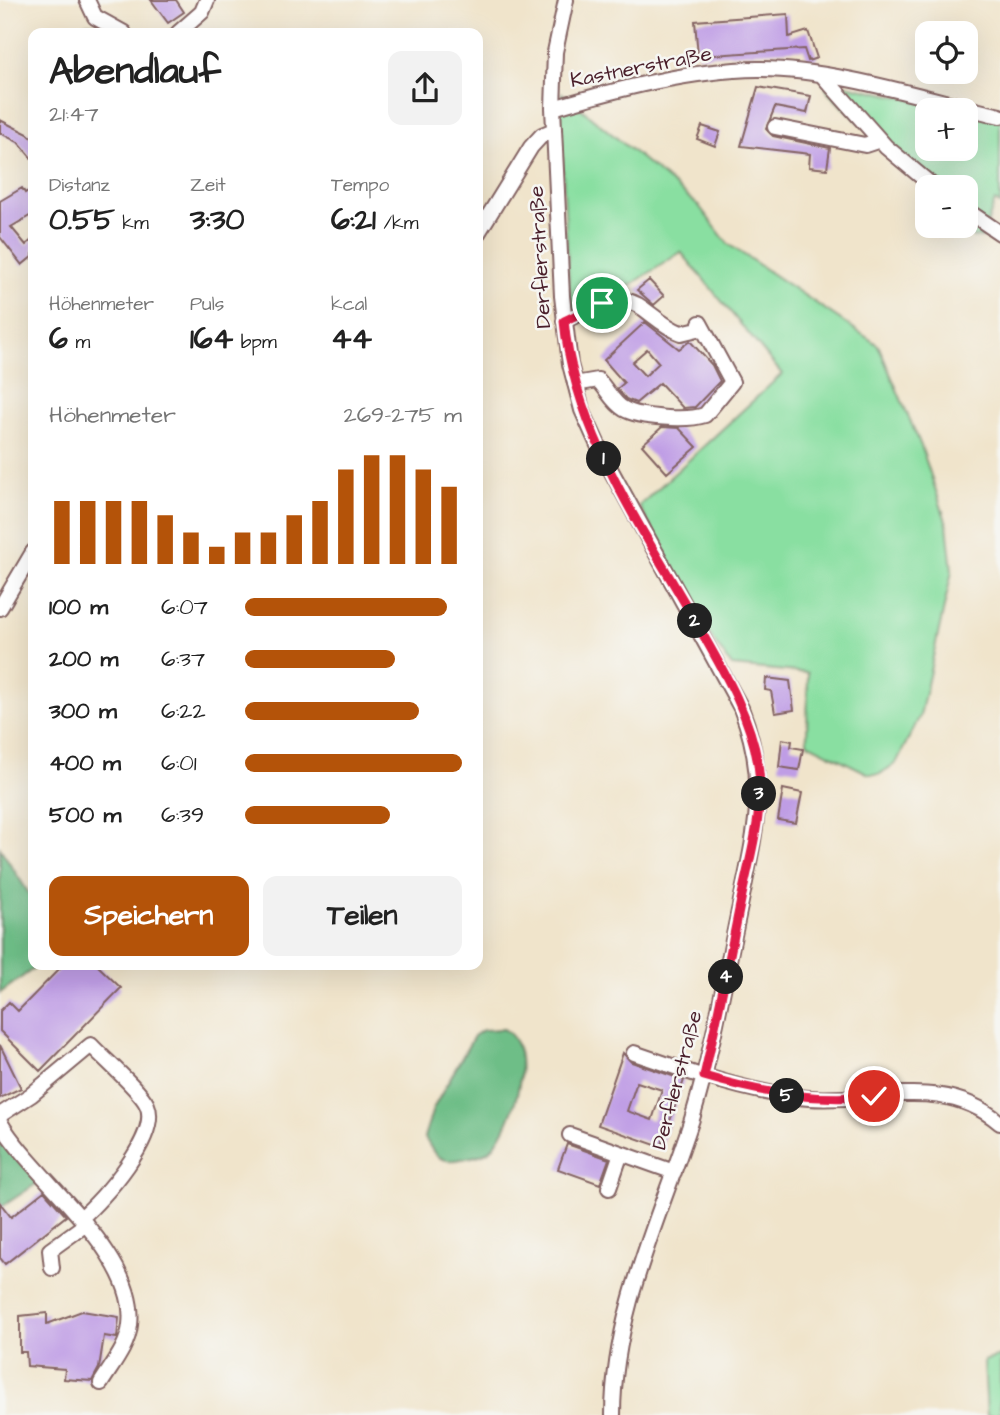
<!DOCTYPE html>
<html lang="de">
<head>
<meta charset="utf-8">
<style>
	:root { --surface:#fff; --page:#f2f2f2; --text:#222; --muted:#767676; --accent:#b45309 }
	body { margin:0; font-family:"Architects Daughter",sans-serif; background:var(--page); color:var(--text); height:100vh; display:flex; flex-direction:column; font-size:26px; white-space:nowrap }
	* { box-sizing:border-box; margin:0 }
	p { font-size:23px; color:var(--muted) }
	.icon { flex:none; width:38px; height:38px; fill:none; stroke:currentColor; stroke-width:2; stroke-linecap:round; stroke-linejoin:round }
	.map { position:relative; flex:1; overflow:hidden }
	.panel { position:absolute; left:28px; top:28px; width:455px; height:942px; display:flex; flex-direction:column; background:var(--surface); border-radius:14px; box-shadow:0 7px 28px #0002 }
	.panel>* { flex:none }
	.buttons { position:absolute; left:915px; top:21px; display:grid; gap:14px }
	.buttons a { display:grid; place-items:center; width:63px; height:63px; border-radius:14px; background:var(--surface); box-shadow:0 7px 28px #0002; font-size:35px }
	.pin { position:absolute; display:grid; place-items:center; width:60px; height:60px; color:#fff; margin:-30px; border:4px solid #fff; border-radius:50%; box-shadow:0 2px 7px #0007 }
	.km { position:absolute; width:35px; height:35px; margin:-18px; border-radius:50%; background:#222; color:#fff; font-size:19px; line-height:35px; text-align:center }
	.round { display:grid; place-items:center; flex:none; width:74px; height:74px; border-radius:14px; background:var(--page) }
	.overview { display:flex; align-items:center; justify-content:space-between; height:119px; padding:0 21px }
	h1 { font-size:38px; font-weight:700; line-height:52px }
	.figures { display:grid; grid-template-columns:repeat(3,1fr); gap:10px; height:119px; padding:7px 21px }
	.figures div { display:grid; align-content:center }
	.figures b { font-size:30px; font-weight:700 }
	.figures small { font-size:19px; font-weight:400 }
	.figures p { font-size:19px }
	.chart { height:196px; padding:14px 21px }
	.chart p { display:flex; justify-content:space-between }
	.chart svg { width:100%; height:126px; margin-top:7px; stroke:var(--accent); stroke-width:6 }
	.button { display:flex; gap:14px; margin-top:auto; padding:14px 21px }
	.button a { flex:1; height:80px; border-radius:14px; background:var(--accent); color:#fff; font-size:28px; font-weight:700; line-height:80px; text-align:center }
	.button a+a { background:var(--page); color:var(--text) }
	ul { padding:0 21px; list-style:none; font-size:23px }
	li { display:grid; grid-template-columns:112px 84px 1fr; align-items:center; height:52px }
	li i { height:18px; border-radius:9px; background:var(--accent) }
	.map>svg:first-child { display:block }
</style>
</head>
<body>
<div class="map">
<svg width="1000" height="1415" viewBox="0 0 1000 1415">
	<rect width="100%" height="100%" fill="#f6f6f2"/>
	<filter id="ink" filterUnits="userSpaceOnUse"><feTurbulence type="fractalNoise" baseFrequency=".0143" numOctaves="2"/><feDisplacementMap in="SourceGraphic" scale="14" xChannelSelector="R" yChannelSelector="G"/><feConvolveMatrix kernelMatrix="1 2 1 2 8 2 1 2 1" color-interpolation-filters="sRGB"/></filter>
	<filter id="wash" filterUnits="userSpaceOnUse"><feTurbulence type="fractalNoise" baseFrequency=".00686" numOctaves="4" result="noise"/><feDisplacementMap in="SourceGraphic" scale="28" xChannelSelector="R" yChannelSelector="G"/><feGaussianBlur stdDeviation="1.57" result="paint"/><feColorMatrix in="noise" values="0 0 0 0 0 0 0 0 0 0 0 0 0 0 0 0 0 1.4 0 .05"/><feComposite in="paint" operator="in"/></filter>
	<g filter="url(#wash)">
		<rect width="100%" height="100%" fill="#f0e4cb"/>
		<path fill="#89dfa1" stroke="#6a7f66" stroke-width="2" d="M823 80 960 110H928V149H966V112L1000 120V204L995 201 982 238 972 237 964 226 966 187H929L829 94Z
			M562 93 699 206 728 244 878 345 921 446 947 524 952 571 920 716 896 763 880 774H869L807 743 808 673 732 666 713 640 639 506 782 374 681 252 571 324 560 118Z
			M1000 1356V1415H987L984 1361Z"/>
		<path fill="#6ebe87" stroke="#5c6e59" stroke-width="2" d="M88 23 100 24 118 33H59Z
			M0 848 33 900V964H40L0 993Z
			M504 1029C537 1049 514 1123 492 1148 485 1155 472 1157 462 1159 453 1161 444 1162 436 1155 432 1151 428 1142 424 1137L433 1109 474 1036 483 1030Z
			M0 1127 42 1180 0 1208Z"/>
		<g id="blocks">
			<path fill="#bf9de5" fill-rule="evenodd" d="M151 0H176L184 12 168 23Z
				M788 14 789 37 808 31 817 58 808 61 804 49 698 56 695 21Z
				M758 87 811 96 807 113 775 107 766 129 773 136 830 148 827 169 809 167 810 154 741 146Z
				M0 120 28 134 33 139V160L18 142 0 133Z
				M702 126 720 132 715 146 697 139Z
				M22 188 25 193 33 188V214L11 227 26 245 33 239V256L22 265 0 237V201Z
				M649 280 664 296 654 305 637 290Z
				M645 322 679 349 690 341 712 365 720 381 695 407 683 408 660 383 636 403 626 399 617 389 624 383 604 360ZM647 349 659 363 645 376 632 362Z
				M662 427 679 428 697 447 667 473 642 445Z
				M766 678 790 681 794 710 775 713 771 691 765 690Z
				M782 739 792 741 791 747 803 749 799 770 779 767Z
				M783 789 802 793 796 823 778 820Z
				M64 964H96L121 988 40 1071 0 1031V1011L9 1002 18 1011Z
				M0 1045 21 1088 0 1098Z
				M623 1053 631 1062 684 1080 661 1147 598 1125ZM637 1082 662 1090 652 1120 627 1111Z
				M567 1144 609 1159 600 1184 558 1169Z
				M44 1191 66 1216 5 1264 0 1258V1203L11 1217Z
				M82 1311 119 1317 117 1338 104 1336 99 1368 92 1381 64 1379 65 1369 27 1366 26 1352H20V1316L47 1313V1324Z"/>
		</g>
	</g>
	<g filter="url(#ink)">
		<use href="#blocks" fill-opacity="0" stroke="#846463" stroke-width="2"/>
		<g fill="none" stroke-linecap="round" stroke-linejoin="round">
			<defs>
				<path id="minor" d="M87 0 95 17 124 33
					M566 0 555 52 553 108 562 296 570 364 582 410 602 454 741 708C770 783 755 832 740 906 725 977 713 1049 692 1119 661 1215 613 1312 613 1415
					M178 33 202 12 207 0
					M822 75 886 147 934 187
					M553 108C618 89 690 70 758 69 831 68 928 99 1000 116
					M775 127 865 145 880 140
					M966 210 1000 233
					M478 233 531 147 542 135 554 130
					M564 321C591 309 616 287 644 309 656 318 667 328 681 333L702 328
					M575 384 598 380C607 389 613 403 624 409 640 418 687 421 705 415L732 382 700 323
					M0 608 33 552
					M634 1053 704 1077
					M704 1076C739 1087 773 1096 809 1098 876 1103 944 1074 1000 1123
					M0 1115 31 1095 91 1045C104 1059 140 1090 147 1105 161 1135 103 1199 81 1218
					M0 1122C33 1179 139 1254 130 1325 128 1346 112 1365 101 1383
					M570 1135 674 1172
					M609 1188 621 1153
					M52 1268 50 1250 86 1224"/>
			</defs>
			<use href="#minor" stroke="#846463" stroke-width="18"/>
			<use href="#minor" stroke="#fff" stroke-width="14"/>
		</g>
	</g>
	<g fill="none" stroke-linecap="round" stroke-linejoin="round" filter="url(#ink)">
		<defs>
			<path id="route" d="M602 303 564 321C575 436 647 535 702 633 726 675 750 716 758 764 765 807 751 853 742 895 730 955 718 1016 704 1076 761 1093 815 1102 874 1096"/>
		</defs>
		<use href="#route" stroke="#fff" stroke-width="14"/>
		<use href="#route" stroke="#e11d48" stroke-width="9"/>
	</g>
	<g text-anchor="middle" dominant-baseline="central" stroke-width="5" stroke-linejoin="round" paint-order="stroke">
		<g font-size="21" fill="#4a1f2b" stroke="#f6f6f2">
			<text transform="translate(641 67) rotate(-11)">Kastnerstraße</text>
			<text transform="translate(540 257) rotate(-93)">Derflerstraße</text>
			<text transform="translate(677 1080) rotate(-75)">Derflerstraße</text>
		</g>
	</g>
</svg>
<div class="buttons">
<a><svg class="icon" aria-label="locate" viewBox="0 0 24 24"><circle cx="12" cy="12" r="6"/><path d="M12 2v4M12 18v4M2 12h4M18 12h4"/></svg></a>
<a>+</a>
<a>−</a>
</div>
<div class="pin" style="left:602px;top:303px;background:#1e9e55"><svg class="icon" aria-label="arrive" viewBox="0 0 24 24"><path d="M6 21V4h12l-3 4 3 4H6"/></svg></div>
<div class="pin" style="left:874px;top:1096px;background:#d93025"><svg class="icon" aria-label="check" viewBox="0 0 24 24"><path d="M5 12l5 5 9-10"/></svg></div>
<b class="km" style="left:604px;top:459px">1</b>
<b class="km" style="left:695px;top:621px">2</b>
<b class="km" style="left:759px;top:794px">3</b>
<b class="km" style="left:726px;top:977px">4</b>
<b class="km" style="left:787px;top:1096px">5</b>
<section class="panel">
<div class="overview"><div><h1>Abendlauf</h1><p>21:47</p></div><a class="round"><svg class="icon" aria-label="share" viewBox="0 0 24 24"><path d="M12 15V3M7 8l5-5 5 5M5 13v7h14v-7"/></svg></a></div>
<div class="figures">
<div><p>Distanz</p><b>0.55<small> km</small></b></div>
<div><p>Zeit</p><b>3:30</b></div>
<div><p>Tempo</p><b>6:21<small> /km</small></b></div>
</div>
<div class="figures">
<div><p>Höhenmeter</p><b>6<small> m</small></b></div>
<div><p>Puls</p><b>164<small> bpm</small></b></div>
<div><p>kcal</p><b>44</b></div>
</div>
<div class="chart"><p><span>Höhenmeter</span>269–275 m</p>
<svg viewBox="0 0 160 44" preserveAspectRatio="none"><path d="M5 44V22M15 44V22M25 44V22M35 44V22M45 44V27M55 44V33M65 44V38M75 44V33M85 44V33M95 44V27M105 44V22M115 44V11M125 44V6M135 44V6M145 44V11M155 44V17"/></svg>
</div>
<ul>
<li><b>100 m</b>6:07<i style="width:93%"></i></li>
<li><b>200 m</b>6:37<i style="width:69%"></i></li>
<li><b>300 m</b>6:22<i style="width:80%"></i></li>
<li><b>400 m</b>6:01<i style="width:100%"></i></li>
<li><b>500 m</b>6:39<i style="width:67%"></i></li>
</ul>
<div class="button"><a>Speichern</a><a>Teilen</a></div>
</section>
</div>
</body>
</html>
